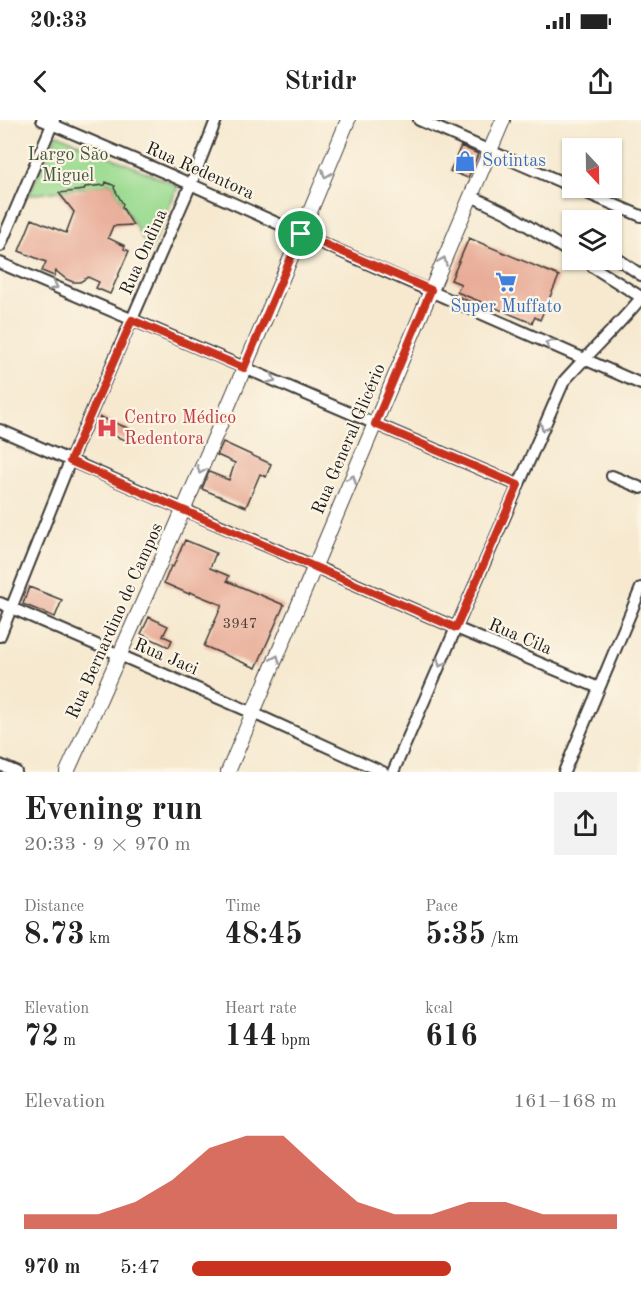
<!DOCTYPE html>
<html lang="en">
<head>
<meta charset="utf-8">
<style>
	:root { --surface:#fff; --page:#f2f2f2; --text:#222; --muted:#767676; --accent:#c8321e }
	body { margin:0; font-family:"Old Standard TT",serif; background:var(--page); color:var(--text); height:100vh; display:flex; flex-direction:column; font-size:22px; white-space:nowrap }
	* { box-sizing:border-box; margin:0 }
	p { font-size:20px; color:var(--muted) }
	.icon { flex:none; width:33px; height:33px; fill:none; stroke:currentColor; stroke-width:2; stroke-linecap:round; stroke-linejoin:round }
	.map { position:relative; height:652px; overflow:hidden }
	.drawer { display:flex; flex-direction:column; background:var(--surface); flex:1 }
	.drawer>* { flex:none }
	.needle { width:39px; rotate:158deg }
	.controls { position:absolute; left:562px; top:18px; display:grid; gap:12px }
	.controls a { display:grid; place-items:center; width:60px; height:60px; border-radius:0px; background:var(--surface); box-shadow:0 2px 4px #0004; font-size:30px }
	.pin { position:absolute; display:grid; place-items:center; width:51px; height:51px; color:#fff; margin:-26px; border:3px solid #fff; border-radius:50%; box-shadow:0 2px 6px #0007 }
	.round { display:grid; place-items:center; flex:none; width:63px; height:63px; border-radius:0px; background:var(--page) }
	.overview { display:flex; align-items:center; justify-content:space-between; height:102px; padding:0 24px }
	h1 { font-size:33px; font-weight:700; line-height:45px }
	.metrics { display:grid; grid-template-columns:repeat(3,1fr); gap:9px; height:102px; padding:6px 24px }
	.metrics div { display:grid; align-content:center }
	.metrics b { font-size:30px; font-weight:700 }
	.metrics small { font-size:16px; font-weight:400 }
	.metrics p { font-size:16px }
	.chart { height:168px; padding:12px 24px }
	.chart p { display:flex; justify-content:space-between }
	.chart svg { width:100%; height:108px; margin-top:6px; fill:var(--accent); opacity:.7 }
	ul { padding:0 24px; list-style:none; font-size:20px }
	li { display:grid; grid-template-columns:96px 72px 1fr; align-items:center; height:45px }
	li i { height:15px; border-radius:8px; background:var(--accent) }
	.status { display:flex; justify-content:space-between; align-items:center; height:42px; padding:0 30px; background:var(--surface); direction:ltr }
	.status svg { height:16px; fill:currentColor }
	header { display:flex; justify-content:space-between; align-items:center; height:78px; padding:0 24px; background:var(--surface); font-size:27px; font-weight:700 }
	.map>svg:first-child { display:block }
</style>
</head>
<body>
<div class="status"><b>20:33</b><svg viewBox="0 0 49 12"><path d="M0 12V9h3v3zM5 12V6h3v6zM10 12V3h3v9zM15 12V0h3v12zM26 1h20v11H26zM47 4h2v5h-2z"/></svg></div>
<header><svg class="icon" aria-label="back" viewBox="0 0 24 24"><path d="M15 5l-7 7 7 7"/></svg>Stridr<svg class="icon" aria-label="share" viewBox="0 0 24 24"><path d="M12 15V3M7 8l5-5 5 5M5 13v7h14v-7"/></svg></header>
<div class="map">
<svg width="641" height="652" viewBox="0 0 641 652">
	<rect width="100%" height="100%" fill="#fcf5e5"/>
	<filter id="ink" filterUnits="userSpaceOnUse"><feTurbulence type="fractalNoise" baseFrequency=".0167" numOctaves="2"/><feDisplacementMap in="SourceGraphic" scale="12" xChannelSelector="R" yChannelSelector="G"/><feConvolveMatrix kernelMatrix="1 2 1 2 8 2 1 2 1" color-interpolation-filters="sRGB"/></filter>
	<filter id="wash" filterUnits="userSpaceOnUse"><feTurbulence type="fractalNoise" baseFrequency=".008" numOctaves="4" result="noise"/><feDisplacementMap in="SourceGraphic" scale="24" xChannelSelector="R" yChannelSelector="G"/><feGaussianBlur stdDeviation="1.35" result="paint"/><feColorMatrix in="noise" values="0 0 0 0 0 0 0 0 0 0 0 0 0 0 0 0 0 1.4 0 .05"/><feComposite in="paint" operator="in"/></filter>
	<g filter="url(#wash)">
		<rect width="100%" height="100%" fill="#f6e9d0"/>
		<path fill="#9cdc92" stroke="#5c7c57" stroke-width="1.5" d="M57 14 178 66 150 132 114 68 115 66 107 62 105 65 29 75Z"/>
		<g id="blocks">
			<path fill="#e8ac97" d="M461 26 478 34 468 58 450 51Z
				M106 62 115 66 114 68 123 84 122 87 133 105 113 106 108 118 125 126 124 129 129 131 110 174 96 168 99 162 88 157 80 162H73L66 159 56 151 54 156 42 151 46 142 19 131 32 99 66 113 74 92 59 73 84 70 85 67 105 65Z
				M469 118 559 156 540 200 535 197 532 203 457 172 461 164 451 160Z
				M100 297 130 309 125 320 99 310 101 305 98 304Z
				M223 322 271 344 266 357 260 354 246 387 202 369 209 352 229 360 235 343 217 335Z
				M185 420 216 433 210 448 229 456 227 461 284 485 256 548 204 526 222 485 190 472 189 474 164 463 171 446 173 447Z
				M29 467 62 480 55 497 23 484Z
				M149 497 168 506 163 516 172 520 169 527 141 514Z"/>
		</g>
	</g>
	<g filter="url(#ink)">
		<use href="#blocks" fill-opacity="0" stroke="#3d3b37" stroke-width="1.5"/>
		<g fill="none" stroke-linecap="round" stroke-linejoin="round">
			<defs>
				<path id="minor" d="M42 0 168 54 301 114 641 264
					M419 0 573 67
					M575 68 641 96
					M471 76 509 94 569 132
					M0 126 54 0
					M612 135 641 155
					M0 143 518 365
					M593 147 641 177
					M0 310 456 508 599 568
					M612 356 641 368
					M0 483 253 593 383 652
					M0 516 70 341 191 64 216 0
					M0 645 16 652
					M393 652 564 261C589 233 617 207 641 178
					M564 652 641 468"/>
				<path id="tertiary" d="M67 652C165 436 258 219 348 0
					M228 652 503 0"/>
			</defs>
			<use href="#minor" stroke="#3d3b37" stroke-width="14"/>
			<use href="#tertiary" stroke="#3d3b37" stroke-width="16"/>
			<use href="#minor" stroke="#fff" stroke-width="10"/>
			<use href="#tertiary" stroke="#fff" stroke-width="14"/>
		</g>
		<defs><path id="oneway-chevron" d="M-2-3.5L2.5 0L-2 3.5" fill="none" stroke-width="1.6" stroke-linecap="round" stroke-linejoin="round" transform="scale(1.5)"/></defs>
		<g stroke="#999">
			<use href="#oneway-chevron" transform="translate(326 54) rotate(112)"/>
			<use href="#oneway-chevron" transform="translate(443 141) rotate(-67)"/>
			<use href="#oneway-chevron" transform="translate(54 166) rotate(23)"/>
			<use href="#oneway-chevron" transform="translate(549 224) rotate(-156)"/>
			<use href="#oneway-chevron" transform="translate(272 259) rotate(23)"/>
			<use href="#oneway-chevron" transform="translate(544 307) rotate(114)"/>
			<use href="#oneway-chevron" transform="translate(201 350) rotate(113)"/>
			<use href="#oneway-chevron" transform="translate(352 359) rotate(-67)"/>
			<use href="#oneway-chevron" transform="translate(276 539) rotate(-67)"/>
			<use href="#oneway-chevron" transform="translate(441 543) rotate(114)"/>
		</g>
	</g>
	<g fill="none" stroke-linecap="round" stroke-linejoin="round" filter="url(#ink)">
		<defs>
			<path id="route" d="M301 114 431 170 375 304 518 365 456 508 70 341 132 200 244 248Z"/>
		</defs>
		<use href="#route" stroke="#fff" stroke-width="12"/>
		<use href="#route" stroke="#c8321e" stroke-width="8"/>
	</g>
	<defs>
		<symbol id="shop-bare" viewBox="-9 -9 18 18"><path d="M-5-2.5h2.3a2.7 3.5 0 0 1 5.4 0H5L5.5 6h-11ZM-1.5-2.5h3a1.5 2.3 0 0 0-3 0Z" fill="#3f7fe0" stroke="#fcf5e5" stroke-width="2.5" paint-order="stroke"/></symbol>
		<symbol id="supermarket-bare" viewBox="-9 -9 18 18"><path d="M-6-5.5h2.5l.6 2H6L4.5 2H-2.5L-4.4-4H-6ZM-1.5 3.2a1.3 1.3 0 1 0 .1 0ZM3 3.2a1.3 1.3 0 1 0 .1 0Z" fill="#3f7fe0" stroke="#fcf5e5" stroke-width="2.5" paint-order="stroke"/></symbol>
		<symbol id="hospital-bare" viewBox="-9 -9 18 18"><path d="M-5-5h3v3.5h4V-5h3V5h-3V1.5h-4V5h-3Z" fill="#e0444e" stroke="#fcf5e5" stroke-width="2.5" paint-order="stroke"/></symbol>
	</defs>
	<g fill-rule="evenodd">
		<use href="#shop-bare" x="450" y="26" width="30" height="30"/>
		<use href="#supermarket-bare" x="491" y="147" width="30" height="30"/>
		<use href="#hospital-bare" x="92" y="293" width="30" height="30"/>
	</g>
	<g text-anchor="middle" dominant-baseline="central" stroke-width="4.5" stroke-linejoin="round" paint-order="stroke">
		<g font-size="15" fill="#4f403b">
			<text x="240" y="504">3947</text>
		</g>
		<g font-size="18" fill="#42563f" stroke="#fcf5e5">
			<text x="68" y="35">Largo São<tspan x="68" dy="21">Miguel</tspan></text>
		</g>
		<g font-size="18" fill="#366cbe" stroke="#fcf5e5" text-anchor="start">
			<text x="482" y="41">Sotintas</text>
			<text x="506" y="187" text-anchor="middle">Super Muffato</text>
		</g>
		<g font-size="18" fill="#1c1c1c" stroke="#fcf5e5">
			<text transform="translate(200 51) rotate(24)">Rua Redentora</text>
			<text transform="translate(144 132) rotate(-66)">Rua Ondina</text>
			<text transform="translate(349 319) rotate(-67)">Rua General Glicério</text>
			<text transform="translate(115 501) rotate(-66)">Rua Bernardino de Campos</text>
			<text transform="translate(520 517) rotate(23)">Rua Cila</text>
			<text transform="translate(166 537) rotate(23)">Rua Jaci</text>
		</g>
		<g font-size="18" fill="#be3a42" stroke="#fcf5e5" text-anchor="start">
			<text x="124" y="298">Centro Médico<tspan x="124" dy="21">Redentora</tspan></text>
		</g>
	</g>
</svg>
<div class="controls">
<a><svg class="needle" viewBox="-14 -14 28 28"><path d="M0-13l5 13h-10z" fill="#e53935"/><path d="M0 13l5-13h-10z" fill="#767676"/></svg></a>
<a><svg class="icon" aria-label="layers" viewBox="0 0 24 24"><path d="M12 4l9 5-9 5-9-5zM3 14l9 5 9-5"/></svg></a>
</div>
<div class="pin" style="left:301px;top:114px;background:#1e9e55"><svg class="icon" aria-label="arrive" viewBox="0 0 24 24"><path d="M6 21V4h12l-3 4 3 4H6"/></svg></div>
</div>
<section class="drawer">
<div class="overview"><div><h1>Evening run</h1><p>20:33 · 9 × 970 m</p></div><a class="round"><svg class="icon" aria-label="share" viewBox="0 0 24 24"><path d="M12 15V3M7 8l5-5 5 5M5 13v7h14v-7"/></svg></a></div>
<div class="metrics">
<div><p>Distance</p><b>8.73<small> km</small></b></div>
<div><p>Time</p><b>48:45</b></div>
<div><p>Pace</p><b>5:35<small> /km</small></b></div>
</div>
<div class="metrics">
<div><p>Elevation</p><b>72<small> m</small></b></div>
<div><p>Heart rate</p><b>144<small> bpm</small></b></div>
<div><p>kcal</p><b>616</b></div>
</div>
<div class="chart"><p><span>Elevation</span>161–168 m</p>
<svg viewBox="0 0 160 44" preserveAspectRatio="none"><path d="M0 44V38L10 38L20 38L30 33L40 24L50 11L60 6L70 6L80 20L90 33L100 38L110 38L120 33L130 33L140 38L150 38L160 38V44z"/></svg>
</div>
<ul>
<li><b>970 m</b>5:47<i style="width:61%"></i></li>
</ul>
</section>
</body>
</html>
